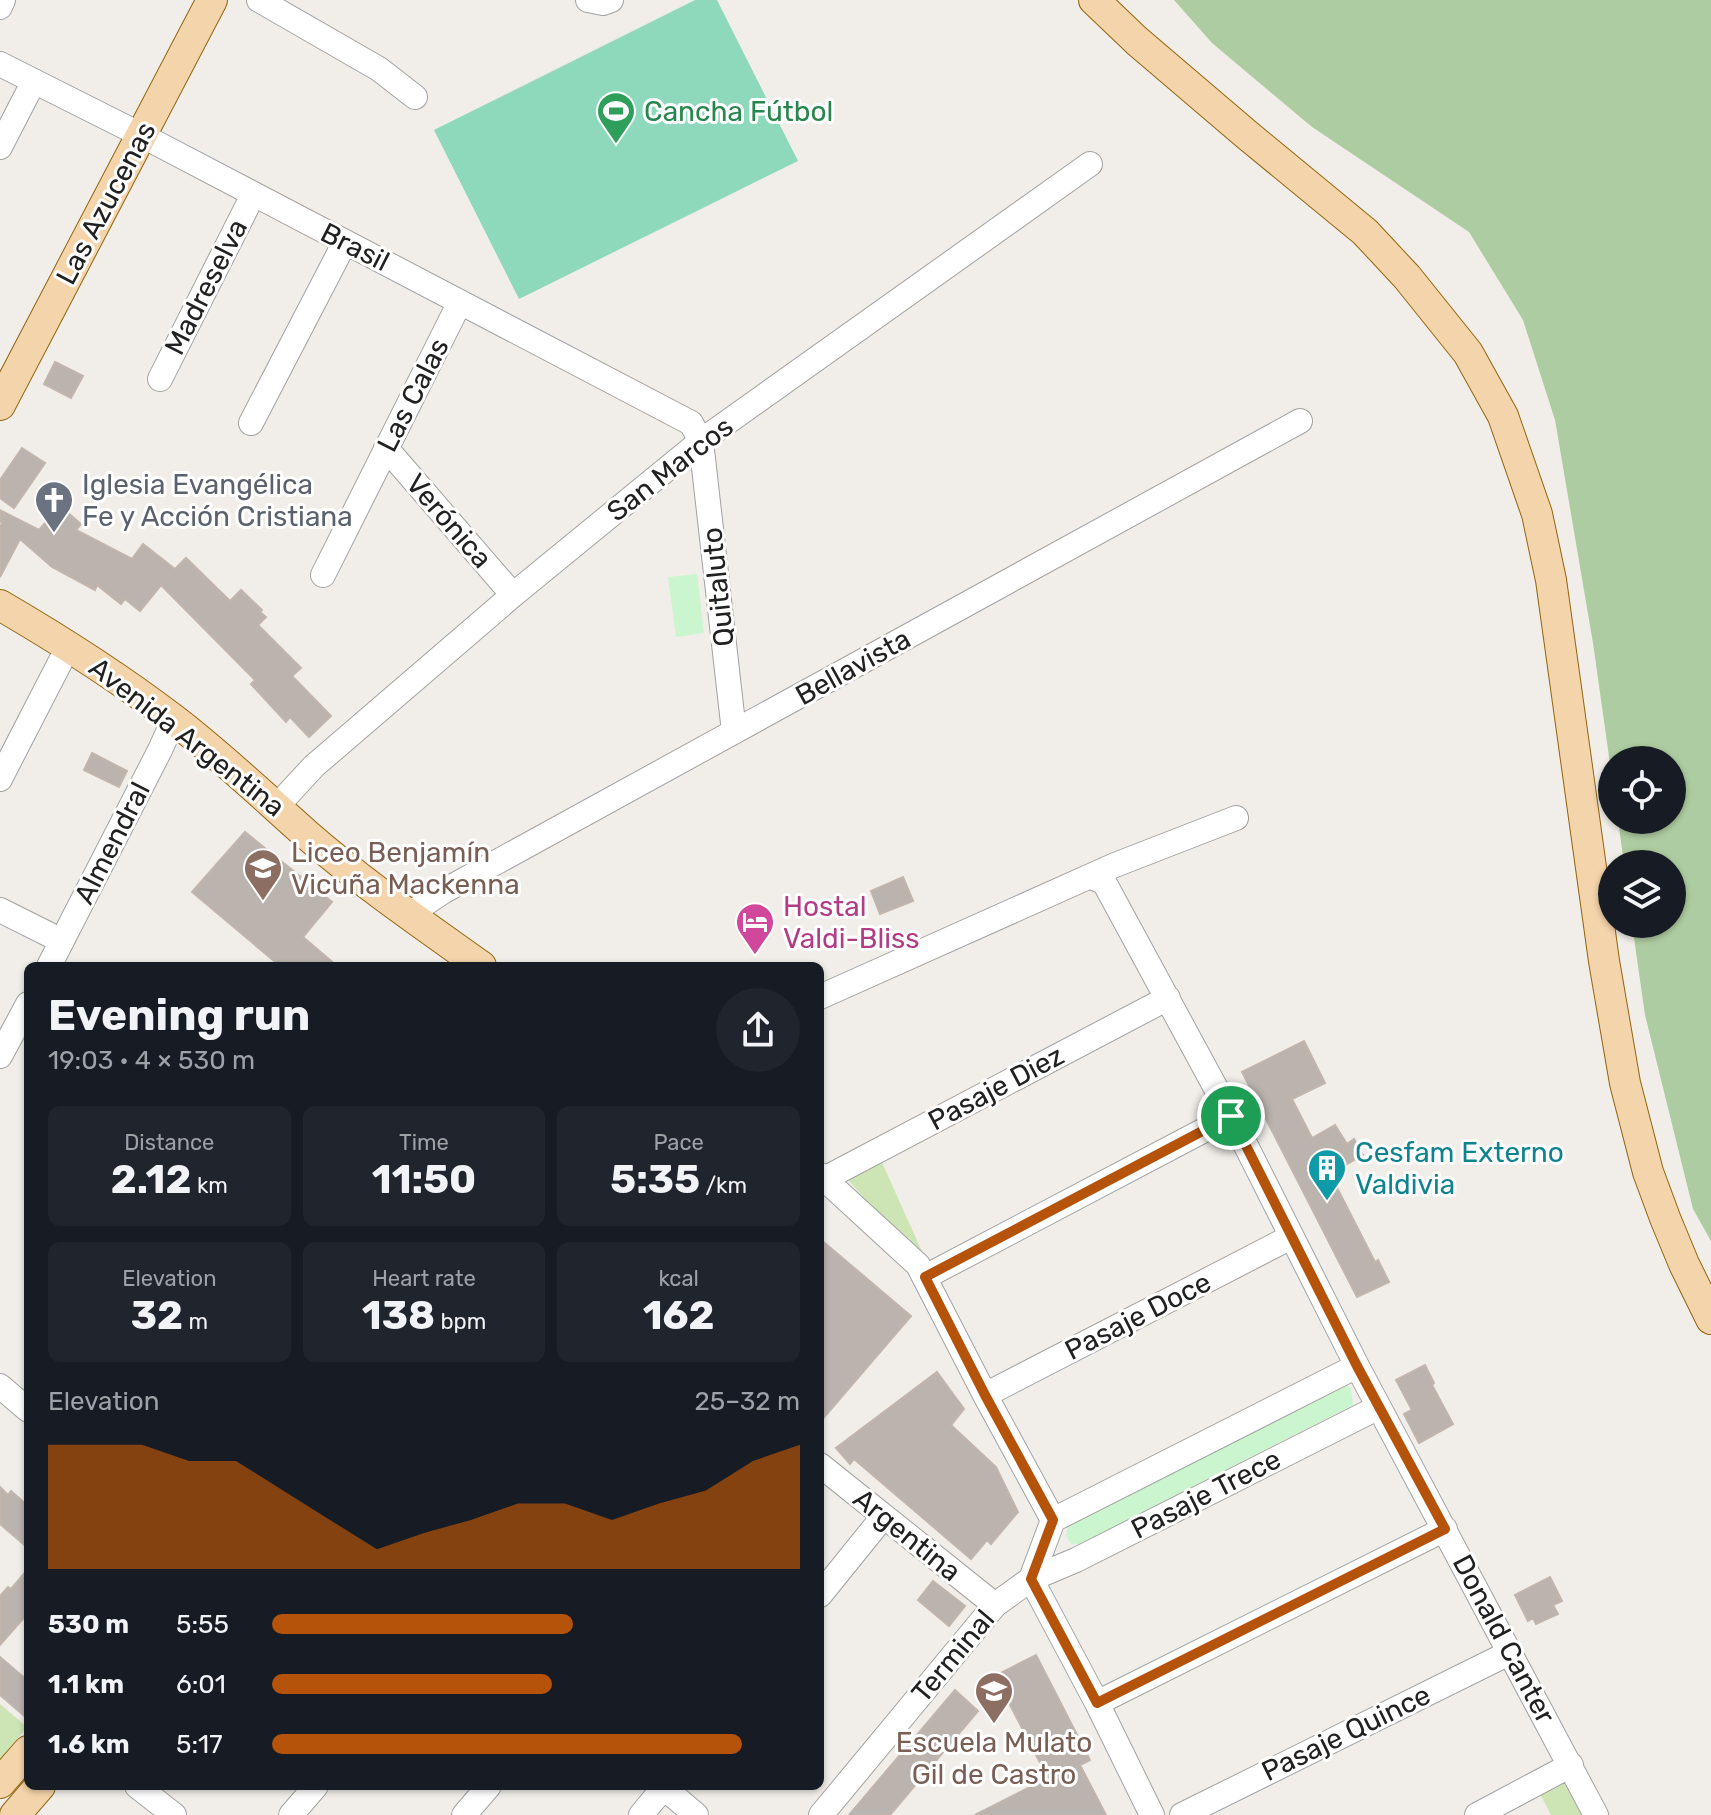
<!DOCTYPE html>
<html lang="en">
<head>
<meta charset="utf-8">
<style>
	:root { --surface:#171b24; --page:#20242c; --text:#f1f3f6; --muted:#9ea1a6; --accent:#b45309 }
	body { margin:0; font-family:Rubik,sans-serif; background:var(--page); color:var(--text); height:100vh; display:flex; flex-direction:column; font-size:30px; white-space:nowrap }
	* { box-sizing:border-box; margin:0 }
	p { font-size:26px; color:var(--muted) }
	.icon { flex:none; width:44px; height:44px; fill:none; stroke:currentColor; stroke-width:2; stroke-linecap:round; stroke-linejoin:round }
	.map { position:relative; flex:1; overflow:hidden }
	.sheet { position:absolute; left:24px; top:962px; width:800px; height:828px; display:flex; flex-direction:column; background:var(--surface); border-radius:12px; box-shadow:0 2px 6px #0004 }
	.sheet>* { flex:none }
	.tools { position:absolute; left:1598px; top:746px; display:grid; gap:16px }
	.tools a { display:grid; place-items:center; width:88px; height:88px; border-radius:50%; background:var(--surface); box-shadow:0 2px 6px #0004; font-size:40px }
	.pin { position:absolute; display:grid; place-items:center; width:68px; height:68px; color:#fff; margin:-34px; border:4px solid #fff; border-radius:50%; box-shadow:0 2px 8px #0007 }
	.round { display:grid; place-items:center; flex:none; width:84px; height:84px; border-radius:42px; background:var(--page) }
	.headline { display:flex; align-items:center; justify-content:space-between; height:136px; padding:0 24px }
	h1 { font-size:44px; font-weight:700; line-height:60px }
	.stats { display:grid; grid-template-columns:repeat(3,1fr); gap:12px; height:136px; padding:8px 24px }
	.stats div { display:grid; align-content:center; border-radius:12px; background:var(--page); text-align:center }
	.stats b { font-size:40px; font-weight:700 }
	.stats small { font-size:22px; font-weight:400 }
	.stats p { font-size:22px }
	.chart { height:224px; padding:16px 24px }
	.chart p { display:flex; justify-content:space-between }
	.chart svg { width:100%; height:144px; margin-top:8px; fill:var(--accent); opacity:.7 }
	ul { padding:0 24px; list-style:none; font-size:26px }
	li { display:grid; grid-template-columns:128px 96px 1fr; align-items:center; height:60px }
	li i { height:20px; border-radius:10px; background:var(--accent) }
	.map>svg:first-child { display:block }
</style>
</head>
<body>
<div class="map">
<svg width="1711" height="1815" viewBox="0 0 1711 1815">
	<rect width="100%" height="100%" fill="#f1eee9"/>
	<path fill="#cde5b4" d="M880 1158 924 1256 919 1257 845 1177Z
		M0 1704 27 1727 0 1759Z
		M1567 1783 1584 1815H1551L1538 1790 1549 1785Z"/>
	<path fill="#aecca1" d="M1174 0H1711V1241L1693 1209 1645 1015 1632 924H1672V864H1624L1618 820H1672V760H1612V778L1593 643 1555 420 1523 320 1469 232 1312 127 1212 43Z"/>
	<path fill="#cbf5ce" d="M697 574 704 633 676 637 668 577Z
		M1342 1382 1351 1389 1353 1405 1079 1544H1071L1066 1536 1068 1525Z"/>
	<path fill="#8ed8bb" d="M695 0H717L798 161 519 299 434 130Z"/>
	<path fill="#bab3ae" stroke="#c1b5ac" stroke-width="2" d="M55 362 83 376 71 398 44 384Z
		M22 448 45 463 14 508 0 498V480Z
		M60 506 81 524 76 530 132 559 143 544 175 569 186 558 230 601 241 590 262 610 260 612 266 617 258 625 301 668 292 676 331 716 309 737 290 717 286 722 251 684 255 680 161 585 140 611 125 599 121 604 97 585 95 590 52 567 20 539 0 577V527L2 523 0 521V510L39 530Z
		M92 753 127 771 119 787 84 770Z
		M245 832 332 902 303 937 337 966H280L192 892Z
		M903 877 913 901 880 914 871 891Z
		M1304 1041 1325 1083 1292 1099 1312 1138 1335 1125 1347 1144 1354 1139 1363 1155 1330 1174 1375 1262 1378 1260 1389 1282 1357 1297 1242 1072Z
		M820 1239 911 1316 820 1422Z
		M1425 1365 1434 1383 1432 1385 1453 1424 1419 1443 1404 1414 1412 1410 1396 1380Z
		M937 1372 964 1409 951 1425 996 1467 1018 1512 991 1544 987 1540 971 1559 854 1459 850 1464 836 1448Z
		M0 1487 8 1495 11 1491 28 1506V1548L0 1524Z
		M28 1569V1613L0 1645V1596L8 1587 11 1589Z
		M1550 1577 1562 1601 1553 1605 1558 1614 1536 1624 1533 1618 1528 1621 1515 1595Z
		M933 1581 965 1606 949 1626 918 1600Z
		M1036 1655 1090 1760 1080 1765 1106 1815H975L1048 1778 995 1676Z
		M0 1657 28 1681V1719L0 1695Z
		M955 1690 978 1711 890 1815H849Z"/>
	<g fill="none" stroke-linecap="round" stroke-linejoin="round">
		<defs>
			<path id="minor" d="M259 0 379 69 415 97
				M588 0 603 3 611 0
				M0 7 3 0
				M0 64 141 135 691 423 701 441 734 732
				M0 147 34 81
				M160 379 253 195
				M251 423 345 242
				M386 448 513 595
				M323 575 460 302
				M0 779 69 645
				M277 806 314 766 513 595 701 441 1090 164
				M1091 877 1104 882 1231 1116 1357 1366 1596 1815
				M0 910 62 941
				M408 915 444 891 1300 421
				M49 966 160 750 174 719
				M820 997 1115 865 1236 818
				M0 1056 28 1004
				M820 1175 918 1265 985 1395 1053 1520 1031 1579 1097 1703 1152 1815
				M824 1179 1168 998
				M925 1277 1231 1116
				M0 1386 28 1410
				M985 1395 1291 1237
				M820 1465 995 1605
				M1053 1520 1357 1366
				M820 1595 883 1517
				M1097 1703 1445 1529
				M137 1786 174 1815
				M662 1786 696 1815
				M291 1815 316 1786
				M464 1815 489 1786
				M641 1815 665 1786
				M821 1815 995 1605 1031 1579 1076 1560 1379 1407
				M1182 1815 1511 1652
				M1477 1815 1571 1765"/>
			<path id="major" d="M1094 0 1137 41 1246 134 1365 232 1407 277 1468 353 1503 416 1537 514 1551 580 1604 961 1625 1083 1648 1172 1665 1218 1684 1264 1711 1319
				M0 405 212 0
				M0 605C60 640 118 677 173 719 219 754 262 795 306 834 361 882 422 924 481 966
				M0 1783 28 1751
				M15 1815 40 1786"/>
		</defs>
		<use href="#minor" stroke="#a2a2a2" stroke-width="26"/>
		<use href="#major" stroke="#91640e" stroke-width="32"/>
		<use href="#minor" stroke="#fff" stroke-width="24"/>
		<use href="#major" stroke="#f4d4aa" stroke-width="30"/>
	</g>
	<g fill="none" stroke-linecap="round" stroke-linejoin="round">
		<defs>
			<path id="route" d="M1231 1116 1357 1366 1445 1529 1097 1703 1031 1579 1053 1520 985 1395 925 1277Z"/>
		</defs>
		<use href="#route" stroke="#fff" stroke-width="16"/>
		<use href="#route" stroke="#b45309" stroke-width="10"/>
	</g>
	<defs>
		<symbol id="stadium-pin" viewBox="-11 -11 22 30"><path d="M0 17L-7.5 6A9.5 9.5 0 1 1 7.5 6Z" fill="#2e9e5b" stroke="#fff"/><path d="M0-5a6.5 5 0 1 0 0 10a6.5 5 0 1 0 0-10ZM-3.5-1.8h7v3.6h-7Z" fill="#fff"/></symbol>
		<symbol id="church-pin" viewBox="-11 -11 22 30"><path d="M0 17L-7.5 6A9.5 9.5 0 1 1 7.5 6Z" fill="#6b7280" stroke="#fff"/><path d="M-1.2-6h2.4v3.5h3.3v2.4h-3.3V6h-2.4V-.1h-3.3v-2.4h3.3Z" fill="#fff"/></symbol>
		<symbol id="school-pin" viewBox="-11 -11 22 30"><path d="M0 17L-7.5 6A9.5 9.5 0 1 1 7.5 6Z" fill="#8d6e63" stroke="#fff"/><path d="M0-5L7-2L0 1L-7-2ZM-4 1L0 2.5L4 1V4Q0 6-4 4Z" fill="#fff"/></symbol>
		<symbol id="hotel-pin" viewBox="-11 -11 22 30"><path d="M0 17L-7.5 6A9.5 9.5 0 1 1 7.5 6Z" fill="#d1479c" stroke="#fff"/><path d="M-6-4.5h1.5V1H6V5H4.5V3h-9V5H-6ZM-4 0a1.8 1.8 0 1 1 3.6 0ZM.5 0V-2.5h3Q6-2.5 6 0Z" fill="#fff"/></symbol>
		<symbol id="building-pin" viewBox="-11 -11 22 30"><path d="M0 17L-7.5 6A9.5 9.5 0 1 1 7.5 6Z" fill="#0f9aa8" stroke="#fff"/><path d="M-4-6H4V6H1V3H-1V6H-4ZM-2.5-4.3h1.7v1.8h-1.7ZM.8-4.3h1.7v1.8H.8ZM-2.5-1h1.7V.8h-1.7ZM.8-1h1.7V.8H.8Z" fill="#fff"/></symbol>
	</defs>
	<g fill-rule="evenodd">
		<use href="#stadium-pin" x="594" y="89" width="44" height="60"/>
		<use href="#church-pin" x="32" y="478" width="44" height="60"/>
		<use href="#school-pin" x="241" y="846" width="44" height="60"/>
		<use href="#hotel-pin" x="733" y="900" width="44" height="60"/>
		<use href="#building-pin" x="1305" y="1146" width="44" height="60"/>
		<use href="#school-pin" x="972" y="1669" width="44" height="60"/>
	</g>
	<g text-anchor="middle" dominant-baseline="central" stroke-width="6" stroke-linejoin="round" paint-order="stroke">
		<g font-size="28" fill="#27864d" stroke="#fff" text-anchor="start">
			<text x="644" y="111">Cancha Fútbol</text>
		</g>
		<g font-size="28" fill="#212121" stroke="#fff">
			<text transform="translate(106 203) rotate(-62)">Las Azucenas</text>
			<text transform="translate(355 247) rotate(27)">Brasil</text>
			<text transform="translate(206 287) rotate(-63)">Madreselva</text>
			<text transform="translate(413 395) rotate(-63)">Las Calas</text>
			<text transform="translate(670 469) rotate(-38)">San Marcos</text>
			<text transform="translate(449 521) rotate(49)">Verónica</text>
			<text transform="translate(718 587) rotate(-96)">Quitaluto</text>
			<text transform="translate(853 667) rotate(-29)">Bellavista</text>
			<text transform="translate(187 737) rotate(38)">Avenida Argentina</text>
			<text transform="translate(112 843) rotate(-63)">Almendral</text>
			<text transform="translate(996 1088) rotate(-28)">Pasaje Diez</text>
			<text transform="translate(1138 1316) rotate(-27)">Pasaje Doce</text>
			<text transform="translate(1206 1494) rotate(-27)">Pasaje Trece</text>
			<text transform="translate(907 1535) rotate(39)">Argentina</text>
			<text transform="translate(1504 1639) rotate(62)">Donald Canter</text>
			<text transform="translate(953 1656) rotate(-50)">Terminal</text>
			<text transform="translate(1346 1733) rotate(-26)">Pasaje Quince</text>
		</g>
		<g font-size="28" fill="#5b616d" stroke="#fff" text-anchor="start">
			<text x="82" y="484">Iglesia Evangélica<tspan x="82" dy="32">Fe y Acción Cristiana</tspan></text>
		</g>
		<g font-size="28" fill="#785e54" stroke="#fff" text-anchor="start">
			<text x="291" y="852">Liceo Benjamín<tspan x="291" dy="32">Vicuña Mackenna</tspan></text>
			<text x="994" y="1742" text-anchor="middle">Escuela Mulato<tspan x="994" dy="32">Gil de Castro</tspan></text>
		</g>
		<g font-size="28" fill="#b23c85" stroke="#fff" text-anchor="start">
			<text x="783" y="906">Hostal<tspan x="783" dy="32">Valdi-Bliss</tspan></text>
		</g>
		<g font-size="28" fill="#0d838f" stroke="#fff" text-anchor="start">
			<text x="1355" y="1152">Cesfam Externo<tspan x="1355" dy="32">Valdivia</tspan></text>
		</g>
	</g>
</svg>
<div class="tools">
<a><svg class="icon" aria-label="locate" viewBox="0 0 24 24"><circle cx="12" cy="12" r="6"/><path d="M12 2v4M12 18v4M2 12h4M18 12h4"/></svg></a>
<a><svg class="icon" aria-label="layers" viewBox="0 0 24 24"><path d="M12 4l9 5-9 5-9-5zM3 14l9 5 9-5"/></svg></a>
</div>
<div class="pin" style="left:1231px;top:1116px;background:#1e9e55"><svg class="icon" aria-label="arrive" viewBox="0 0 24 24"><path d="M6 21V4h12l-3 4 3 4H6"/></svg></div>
<section class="sheet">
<div class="headline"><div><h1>Evening run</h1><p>19:03 · 4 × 530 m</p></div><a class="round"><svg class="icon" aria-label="share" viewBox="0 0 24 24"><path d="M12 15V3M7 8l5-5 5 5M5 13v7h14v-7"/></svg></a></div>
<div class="stats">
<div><p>Distance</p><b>2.12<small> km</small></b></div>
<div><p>Time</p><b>11:50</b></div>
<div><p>Pace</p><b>5:35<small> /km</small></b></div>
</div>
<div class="stats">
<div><p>Elevation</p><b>32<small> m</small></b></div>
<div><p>Heart rate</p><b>138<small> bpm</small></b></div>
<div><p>kcal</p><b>162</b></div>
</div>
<div class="chart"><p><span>Elevation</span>25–32 m</p>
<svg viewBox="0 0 160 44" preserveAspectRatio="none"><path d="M0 44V6L10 6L20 6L30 11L40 11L50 20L60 29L70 38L80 33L90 29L100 24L110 24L120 29L130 24L140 20L150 11L160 6V44z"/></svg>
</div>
<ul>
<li><b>530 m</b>5:55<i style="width:57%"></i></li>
<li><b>1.1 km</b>6:01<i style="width:53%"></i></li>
<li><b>1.6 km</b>5:17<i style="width:89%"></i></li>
</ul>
</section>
</div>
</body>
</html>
